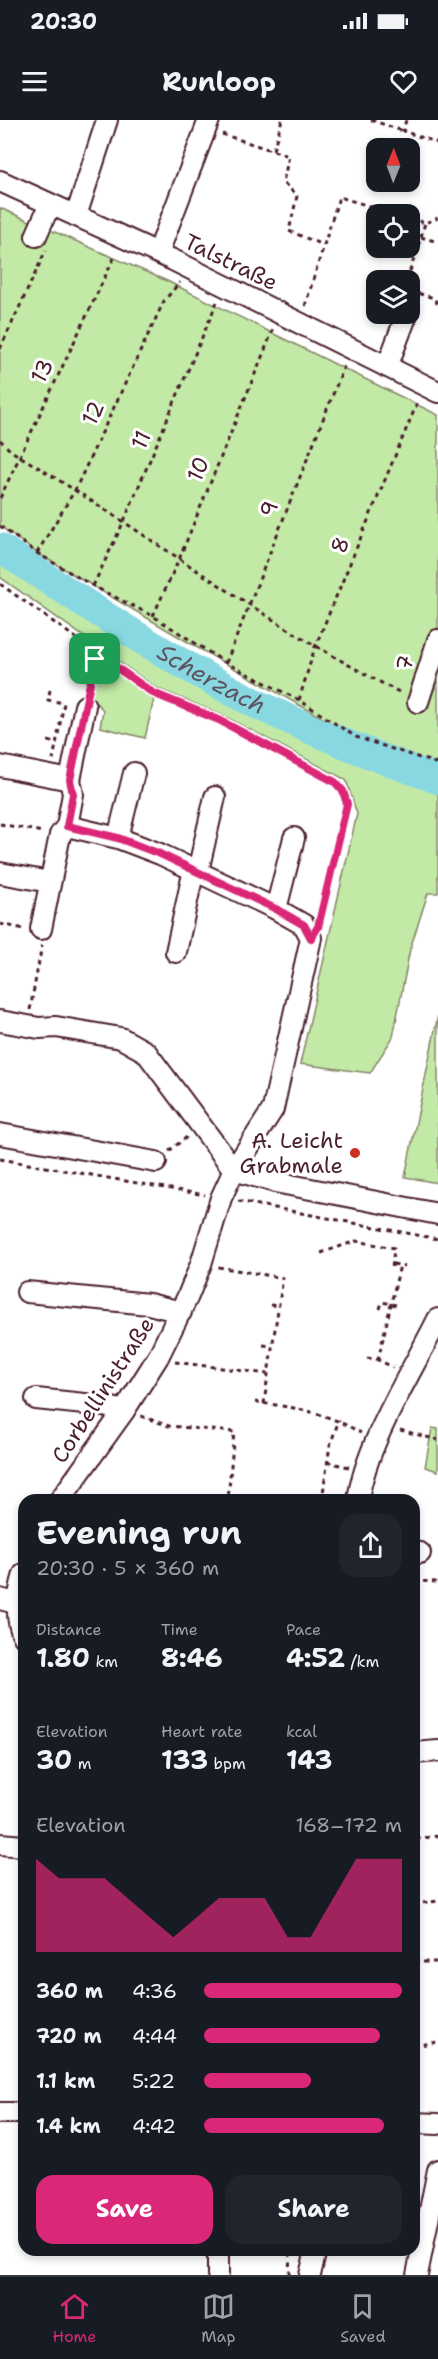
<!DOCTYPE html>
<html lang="en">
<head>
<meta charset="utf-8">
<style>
	:root { --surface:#171b24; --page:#20242c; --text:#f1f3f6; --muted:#9ea1a6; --line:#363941; --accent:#db2777 }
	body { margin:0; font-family:"Shantell Sans",sans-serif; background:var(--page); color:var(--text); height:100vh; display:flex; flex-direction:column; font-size:22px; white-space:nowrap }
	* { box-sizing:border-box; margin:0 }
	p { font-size:20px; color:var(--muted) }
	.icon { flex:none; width:33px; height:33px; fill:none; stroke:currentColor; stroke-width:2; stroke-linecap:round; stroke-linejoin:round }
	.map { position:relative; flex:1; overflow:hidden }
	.details { position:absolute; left:18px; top:1374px; width:402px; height:762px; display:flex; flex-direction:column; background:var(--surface); border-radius:18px; box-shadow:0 3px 9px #0003 }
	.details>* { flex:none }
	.needle { width:39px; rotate:1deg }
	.controls { position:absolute; left:366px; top:18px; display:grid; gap:12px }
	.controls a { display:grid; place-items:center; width:54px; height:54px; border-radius:12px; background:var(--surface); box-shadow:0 3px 9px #0003; font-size:30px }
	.pin { position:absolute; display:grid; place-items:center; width:51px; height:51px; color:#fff; margin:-26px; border-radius:12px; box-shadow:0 3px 9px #0006 }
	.round { display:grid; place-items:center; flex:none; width:63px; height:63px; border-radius:18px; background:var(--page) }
	.head { display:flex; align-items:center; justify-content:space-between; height:102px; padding:0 18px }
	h1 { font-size:33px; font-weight:700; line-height:45px }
	.stats { display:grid; grid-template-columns:repeat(3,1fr); gap:9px; height:102px; padding:6px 18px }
	.stats div { display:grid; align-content:center }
	.stats b { font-size:26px; font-weight:700 }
	.stats small { font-size:16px; font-weight:400 }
	.stats p { font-size:16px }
	.chart { height:168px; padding:12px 18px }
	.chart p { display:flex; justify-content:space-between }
	.chart svg { width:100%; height:108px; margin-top:6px; fill:var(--accent); opacity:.7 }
	.button { display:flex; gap:12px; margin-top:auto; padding:12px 18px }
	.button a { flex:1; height:69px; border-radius:18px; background:var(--accent); color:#fff; font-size:24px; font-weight:700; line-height:69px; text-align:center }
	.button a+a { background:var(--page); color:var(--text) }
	ul { padding:0 18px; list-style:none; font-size:20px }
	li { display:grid; grid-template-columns:96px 72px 1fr; align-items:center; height:45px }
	li i { height:15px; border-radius:8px; background:var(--accent) }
	.status { display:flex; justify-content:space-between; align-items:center; height:42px; padding:0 30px; background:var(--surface); direction:ltr }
	.status svg { height:16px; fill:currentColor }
	header { display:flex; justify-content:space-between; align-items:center; height:78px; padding:0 18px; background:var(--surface); font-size:27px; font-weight:700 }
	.tab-bar { display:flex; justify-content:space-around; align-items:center; height:84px; border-top:2px solid var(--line); background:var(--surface); font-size:16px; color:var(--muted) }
	.tab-bar a { display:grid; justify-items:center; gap:3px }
	.tab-bar .selected { color:var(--accent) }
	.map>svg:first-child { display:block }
</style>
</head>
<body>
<div class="status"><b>20:30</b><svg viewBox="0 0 49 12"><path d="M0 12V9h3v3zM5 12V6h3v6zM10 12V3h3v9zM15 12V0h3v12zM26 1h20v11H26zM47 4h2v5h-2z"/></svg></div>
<header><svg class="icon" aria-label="menu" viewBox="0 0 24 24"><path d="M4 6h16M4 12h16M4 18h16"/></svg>Runloop<svg class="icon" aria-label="heart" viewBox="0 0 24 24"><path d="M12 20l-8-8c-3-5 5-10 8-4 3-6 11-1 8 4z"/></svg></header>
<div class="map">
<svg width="438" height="2155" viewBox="0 0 438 2155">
	<rect width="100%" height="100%" fill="#fff"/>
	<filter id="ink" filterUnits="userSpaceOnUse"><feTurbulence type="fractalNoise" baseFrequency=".0167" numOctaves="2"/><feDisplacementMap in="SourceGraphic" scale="12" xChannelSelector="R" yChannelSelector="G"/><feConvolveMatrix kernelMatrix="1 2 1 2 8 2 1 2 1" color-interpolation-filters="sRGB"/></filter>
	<g filter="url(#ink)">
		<path fill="#c2eaa6" stroke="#868468" stroke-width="1.5" d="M0 88 167 161 438 295V644L356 617 198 528 37 433 0 406Z
			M0 425 83 481 360 633 438 660V773H428L410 829 393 917 370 953 300 944 357 694 346 660 222 595 156 568 0 457Z
			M99 540 154 579 145 618 100 607 103 590 92 578Z
			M438 895V1063L405 1057Z
			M432 1308 438 1309V1351L425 1347Z"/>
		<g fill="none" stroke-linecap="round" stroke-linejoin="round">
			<path stroke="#88d8e2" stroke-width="30" id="s1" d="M0 428C85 483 170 541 261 586 318 614 378 638 438 659"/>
			<defs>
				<path id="minor" d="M0 61 173 140 438 272
					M76 96 107 0
					M36 116 50 84
					M158 133 209 0
					M387 247 407 194
					M418 582 438 520
					M0 646 70 660 73 674 67 706
					M70 660 85 586
					M118 718 134 653
					M198 751 215 677
					M0 753 50 762
					M276 789 294 718
					M41 809 60 715 67 706 118 718 160 734 276 789 304 805 311 818 273 989 234 1050 221 1078 201 1144 188 1176 158 1237 124 1291 60 1380
					M176 832 194 749
					M0 901 39 908 56 907 121 918 146 932 234 1050 275 1062 438 1094
					M0 1014 156 1042
					M27 1172 149 1184 181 1192
					M36 1279 104 1286 124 1291
					M358 1380C366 1323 412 1252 438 1199
					M414 1433H420
					M24 1454C18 1474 14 1499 24 1517
					M0 1479 19 1484
					M414 1633 438 1631
					M0 1724 24 1726
					M0 1993H24
					M414 2003 438 2004
					M215 2130 218 2135V2155
					M310 2155 316 2130
					M417 2155 438 2050"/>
			</defs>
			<use href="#minor" stroke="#4a1f2b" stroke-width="24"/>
			<path stroke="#4a1f2b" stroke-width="3" stroke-dasharray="4.5 4.5" stroke-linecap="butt" d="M371 0 403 11
				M406 0 403 11 438 23
				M222 14 289 36 283 62 297 76 289 111 323 125
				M273 30 282 0
				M410 98 425 103 438 98
				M421 117 425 103
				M407 160 421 117 438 122
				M410 171 434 178 438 185
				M305 186 339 77 397 94
				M0 229 46 130
				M0 320 11 331C143 409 265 504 401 573
				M0 378 114 138
				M0 406 37 433 93 466 153 496 226 543 299 580 356 617 438 644
				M37 433 75 370 164 181 180 162
				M0 464 153 573 219 600 335 662 343 671 347 684 321 797
				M93 466 124 401 217 182
				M153 496 180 437 273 210
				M226 543 345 244
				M50 570 48 580 64 583 53 640
				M89 570 95 539 94 532
				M299 580 315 527 418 281
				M48 621 56 623
				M0 704 43 712
				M0 804 25 809
				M30 890 42 825
				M169 1031 188 1016
				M0 1039 205 1075
				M238 1081 438 1119
				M321 1133 356 1121 394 1128 392 1149
				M393 1144 405 1146
				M270 1185 278 1186
				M380 1189 382 1182 396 1185
				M263 1225 272 1226
				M367 1238 378 1240 393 1247
				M378 1240 400 1145
				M175 1242 268 1254 283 1158 218 1147
				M255 1282C297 1288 323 1291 361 1313
				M264 1284 268 1254
				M141 1296 169 1306 234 1312 228 1380
				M400 1310 438 1320
				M327 1342 349 1347
				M322 1380 330 1325 339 1300
				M414 1461 438 1462
				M416 1719 438 1716
				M414 1784 438 1781
				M414 1842H438
				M414 1926 438 1922
				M289 2155 290 2130"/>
			<use href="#minor" stroke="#fff" stroke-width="20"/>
		</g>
	</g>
	<g fill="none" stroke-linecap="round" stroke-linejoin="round" filter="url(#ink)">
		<defs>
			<path id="route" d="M93 531 153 573 219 600 335 662 343 671 347 684 318 807 311 818 304 805 276 789 160 734 118 718 67 706 73 674 70 660 95 539Z"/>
		</defs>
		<use href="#route" stroke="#fff" stroke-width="12"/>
		<use href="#route" stroke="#db2777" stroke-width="8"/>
	</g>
	<circle fill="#c8321e" stroke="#fff" stroke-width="2" cx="355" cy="1033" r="6"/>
	<g text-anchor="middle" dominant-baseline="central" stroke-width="6" stroke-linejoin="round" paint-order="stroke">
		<g font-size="22" fill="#4a1f2b" stroke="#fff">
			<text transform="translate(231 142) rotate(26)">Talstraße</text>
			<text transform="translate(42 251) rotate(-64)">13</text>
			<text transform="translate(93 293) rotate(-65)">12</text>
			<text transform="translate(141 320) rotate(-67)">11</text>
			<text transform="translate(198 349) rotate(-68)">10</text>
			<text transform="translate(269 389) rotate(-68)">9</text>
			<text transform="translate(340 425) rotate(-67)">8</text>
			<text transform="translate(405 543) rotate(-72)">7</text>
			<text transform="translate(103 1270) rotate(-57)">Corbellinistraße</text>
		</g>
		<g font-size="22" fill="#4a1f2b" stroke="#fff" text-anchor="end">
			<text x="343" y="1020">A. Leicht<tspan x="343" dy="25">Grabmale</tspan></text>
		</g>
		<g font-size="24" font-style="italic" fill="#5d5662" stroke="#fff">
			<text stroke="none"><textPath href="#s1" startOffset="249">Scherzach</textPath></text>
		</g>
	</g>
</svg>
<div class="controls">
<a><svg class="needle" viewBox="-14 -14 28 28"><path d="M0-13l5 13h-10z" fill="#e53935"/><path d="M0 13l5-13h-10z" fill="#9ea1a6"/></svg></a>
<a><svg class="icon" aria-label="locate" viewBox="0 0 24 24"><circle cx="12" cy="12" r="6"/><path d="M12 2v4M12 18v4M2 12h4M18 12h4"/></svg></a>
<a><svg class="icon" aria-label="layers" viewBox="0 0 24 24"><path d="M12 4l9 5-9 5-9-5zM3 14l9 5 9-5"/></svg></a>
</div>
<div class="pin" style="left:95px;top:539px;background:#1e9e55"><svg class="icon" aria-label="arrive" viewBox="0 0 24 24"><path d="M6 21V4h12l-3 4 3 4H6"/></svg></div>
<section class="details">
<div class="head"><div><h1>Evening run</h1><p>20:30 · 5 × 360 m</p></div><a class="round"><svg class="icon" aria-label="share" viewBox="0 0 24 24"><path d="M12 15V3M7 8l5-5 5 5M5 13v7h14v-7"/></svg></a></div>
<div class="stats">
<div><p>Distance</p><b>1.80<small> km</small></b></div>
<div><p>Time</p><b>8:46</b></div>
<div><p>Pace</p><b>4:52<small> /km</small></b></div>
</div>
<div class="stats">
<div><p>Elevation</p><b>30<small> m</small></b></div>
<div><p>Heart rate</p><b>133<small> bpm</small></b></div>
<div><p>kcal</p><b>143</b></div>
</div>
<div class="chart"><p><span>Elevation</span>168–172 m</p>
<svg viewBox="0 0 160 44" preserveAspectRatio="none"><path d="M0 44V6L10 14L20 14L30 14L40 22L50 30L60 38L70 30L80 22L90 22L100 22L110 38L120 38L130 22L140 6L150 6L160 6V44z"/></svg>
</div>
<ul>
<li><b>360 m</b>4:36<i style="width:100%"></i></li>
<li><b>720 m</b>4:44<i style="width:89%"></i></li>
<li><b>1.1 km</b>5:22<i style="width:54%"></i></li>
<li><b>1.4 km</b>4:42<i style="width:91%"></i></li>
</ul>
<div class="button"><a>Save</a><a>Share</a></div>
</section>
</div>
<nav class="tab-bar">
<a class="selected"><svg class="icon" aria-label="home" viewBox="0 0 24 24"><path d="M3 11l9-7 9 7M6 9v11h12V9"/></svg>Home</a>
<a><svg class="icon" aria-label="map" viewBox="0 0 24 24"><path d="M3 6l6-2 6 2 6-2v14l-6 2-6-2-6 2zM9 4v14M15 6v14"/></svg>Map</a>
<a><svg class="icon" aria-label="saved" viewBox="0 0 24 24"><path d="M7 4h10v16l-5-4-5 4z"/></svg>Saved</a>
</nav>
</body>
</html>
